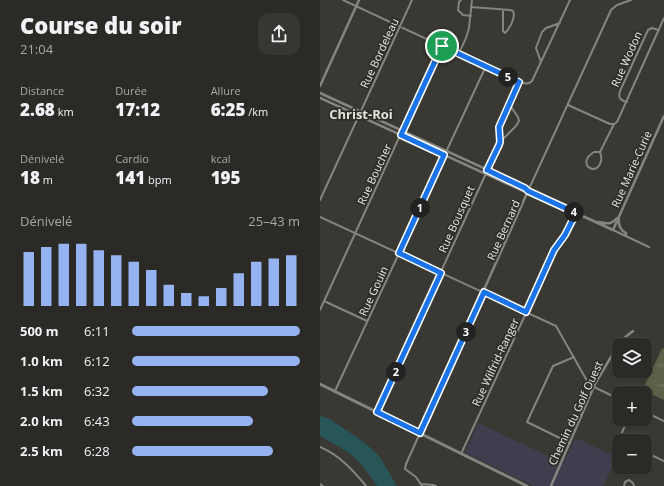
<!DOCTYPE html>
<html lang="fr">
<head>
<meta charset="utf-8">
<style>
	:root { --surface:#2b2a26; --page:#373632; --text:#f1f3f6; --muted:#a6a7a7; --line:#474643; --accent:#95b2f1 }
	body { margin:0; font-family:"Open Sans",sans-serif; background:var(--page); color:var(--text); height:100vh; display:flex; flex-direction:column; font-size:15px; white-space:nowrap }
	* { box-sizing:border-box; margin:0 }
	p { font-size:13px; color:var(--muted) }
	.icon { flex:none; width:22px; height:22px; fill:none; stroke:currentColor; stroke-width:2; stroke-linecap:round; stroke-linejoin:round }
	.map { position:relative; flex:1; overflow:hidden }
	.sheet { display:flex; flex-direction:column; background:var(--surface); width:320px }
	.sheet>* { flex:none }
	.buttons { position:absolute; left:292px; top:338px; display:grid; gap:8px }
	.buttons a { display:grid; place-items:center; width:40px; height:40px; border-radius:8px; background:var(--surface); box-shadow:0 1px 3px #0004,0 0 0 1px var(--line); font-size:20px }
	.pin { position:absolute; display:grid; place-items:center; width:34px; height:34px; color:#fff; margin:-17px; border:2px solid #fff; border-radius:50%; box-shadow:0 1px 4px #0007 }
	.km { position:absolute; width:20px; height:20px; margin:-10px; border-radius:50%; background:#222; color:#fff; font-size:11px; line-height:20px; text-align:center }
	.round { display:grid; place-items:center; flex:none; width:42px; height:42px; border-radius:12px; background:var(--page) }
	.summary { display:flex; align-items:center; justify-content:space-between; height:68px; padding:0 20px }
	h1 { font-size:22px; font-weight:800; line-height:30px }
	.stats { display:grid; grid-template-columns:repeat(3,1fr); gap:6px; height:68px; padding:4px 20px }
	.stats div { display:grid; align-content:center }
	.stats b { font-size:17px; font-weight:800 }
	.stats small { font-size:11px; font-weight:400 }
	.stats p { font-size:11px }
	.chart { height:112px; padding:8px 20px }
	.chart p { display:flex; justify-content:space-between }
	.chart svg { width:100%; height:72px; margin-top:4px; stroke:var(--accent); stroke-width:6 }
	ul { padding:0 20px; list-style:none; font-size:13px }
	li { display:grid; grid-template-columns:64px 48px 1fr; align-items:center; height:30px }
	li i { height:10px; border-radius:5px; background:var(--accent) }
	main { display:flex; flex:1; min-height:0 }
	.map>svg:first-child { display:block }
</style>
</head>
<body>
<main>
<section class="sheet">
<div class="summary"><div><h1>Course du soir</h1><p>21:04</p></div><a class="round"><svg class="icon" aria-label="share" viewBox="0 0 24 24"><path d="M12 15V3M7 8l5-5 5 5M5 13v7h14v-7"/></svg></a></div>
<div class="stats">
<div><p>Distance</p><b>2.68<small> km</small></b></div>
<div><p>Durée</p><b>17:12</b></div>
<div><p>Allure</p><b>6:25<small> /km</small></b></div>
</div>
<div class="stats">
<div><p>Dénivelé</p><b>18<small> m</small></b></div>
<div><p>Cardio</p><b>141<small> bpm</small></b></div>
<div><p>kcal</p><b>195</b></div>
</div>
<div class="chart"><p><span>Dénivelé</span>25–43 m</p>
<svg viewBox="0 0 160 44" preserveAspectRatio="none"><path d="M5 44V11M15 44V8M25 44V6M35 44V6M45 44V10M55 44V13M65 44V17M75 44V22M85 44V31M95 44V36M105 44V38M115 44V33M125 44V24M135 44V17M145 44V15M155 44V13"/></svg>
</div>
<ul>
<li><b>500 m</b>6:11<i style="width:100%"></i></li>
<li><b>1.0 km</b>6:12<i style="width:100%"></i></li>
<li><b>1.5 km</b>6:32<i style="width:81%"></i></li>
<li><b>2.0 km</b>6:43<i style="width:72%"></i></li>
<li><b>2.5 km</b>6:28<i style="width:84%"></i></li>
</ul>
</section>
<div class="map">
<svg width="344" height="486" viewBox="0 0 344 486">
	<defs>
		<pattern id="park-tufts" width="24" height="20" patternUnits="userSpaceOnUse"><rect width="24" height="20" fill="#5e5f47"/><path d="M3 7l-1-3M5 7V3M7 7l1-3M15 17l-1-3M17 17v-4M19 17l1-3" fill="none" stroke="#757661"/></pattern>
	</defs>
	<rect width="100%" height="100%" fill="#393832"/>
	<path fill="#413c4e" d="M158 423 243 463 256 438 297 457 283 486H214L145 453Z"/>
	<path fill="url(#park-tufts)" d="M342 348 344 349V400L329 393 325 399V393H321Z"/>
	<path fill="#275558" d="M0 416 8 418 44 442 60 457 77 486H57C52 478 42 465 35 458 25 449 12 443 0 436Z"/>
	<g fill="none" stroke-linecap="round" stroke-linejoin="round">
		<path stroke="#85847e" stroke-width="2" d="M23 0 199 82C204 83 208 85 212 81L250 0
			M141 0 139 2 138 10 143 15 151 16
			M151 7 190 10 193 11C196 17 190 28 185 33L183 31V10
			M139 53 146 38 149 28 152 0
			M221 62 216 48 222 32 226 28 240 23
			M307 102C300 100 298 98 300 91L328 30 332 28 339 30
			M248 105 290 124H294
			M180 142 196 126 199 121 198 117 189 104
			M274 152H280C281 155 282 158 281 161 277 178 255 164 274 152Z
			M280 152 294 124 297 122 344 18
			M208 191 291 10 297 5 311 0
			M0 200 92 0
			M0 217 236 326 266 379 274 387 299 399
			M293 230 329 247
			M4 301 47 321
			M0 310 121 46
			M15 391 166 66
			M57 411 179 145 180 142 179 127 199 82
			M325 412 344 421
			M100 433 86 464 85 469 96 477 102 486
			M301 441 300 440V437L308 419
			M250 443 207 422 233 366 254 357
			M0 447C19 455 33 470 46 486
			M325 452 344 461
			M141 454 235 250 245 235 256 213
			M0 484 3 486
			M101 484 113 485 116 486
			M304 486 305 482 309 480 313 483 314 486"/>
		<path stroke="#85847e" stroke-width="2.5" d="M0 86 39 0
			M0 93 205 187 208 191 293 230 344 116
			M0 98 203 191H208
			M299 219C298 225 301 231 306 233V236
			M278 222C287 223 290 226 297 218
			M100 433 208 191
			M231 486 275 384 298 345 303 339 313 331"/>
		<path stroke="#85847e" stroke-width="3" d="M0 384 207 486"/>
	</g>
	<g fill="none" stroke-linecap="round" stroke-linejoin="round">
		<defs>
			<path id="route" d="M122 46 199 82 179 127 180 142 179 145 167 170 205 188 208 191 256 213 245 235 234 250 206 312 164 292 100 433 57 412 121 273 79 253 124 155 81 135Z"/>
		</defs>
		<use href="#route" stroke="#fff" stroke-width="8"/>
		<use href="#route" stroke="#1a73e8" stroke-width="5"/>
	</g>
	<g text-anchor="middle" dominant-baseline="central" stroke-width="3.5" stroke-linejoin="round" paint-order="stroke">
		<g font-size="11" fill="#e8e8e4" stroke="#2f2e28">
			<text transform="translate(59 53) rotate(-65)">Rue Bordeleau</text>
			<text transform="translate(306 59) rotate(-66)">Rue Wodon</text>
			<text transform="translate(311 169) rotate(-66)">Rue Marie-Curie</text>
			<text transform="translate(54 174) rotate(-65)">Rue Boucher</text>
			<text transform="translate(136 219) rotate(-66)">Rue Bousquet</text>
			<text transform="translate(183 230) rotate(-66)">Rue Bernard</text>
			<text transform="translate(53 291) rotate(-65)">Rue Gouin</text>
			<text transform="translate(175 362) rotate(-65)">Rue Wilfrid-Ranger</text>
			<text transform="translate(255 413) rotate(-65)">Chemin du Golf Ouest</text>
		</g>
		<g font-size="13" font-weight="bold" fill="#e4e3dc" stroke="#2f2e28">
			<text x="41" y="114">Christ-Roi</text>
		</g>
	</g>
</svg>
<div class="buttons">
<a><svg class="icon" aria-label="layers" viewBox="0 0 24 24"><path d="M12 4l9 5-9 5-9-5zM3 14l9 5 9-5"/></svg></a>
<a>+</a>
<a>−</a>
</div>
<div class="pin" style="left:122px;top:46px;background:#1e9e55"><svg class="icon" aria-label="arrive" viewBox="0 0 24 24"><path d="M6 21V4h12l-3 4 3 4H6"/></svg></div>
<b class="km" style="left:100px;top:208px">1</b>
<b class="km" style="left:76px;top:372px">2</b>
<b class="km" style="left:146px;top:332px">3</b>
<b class="km" style="left:254px;top:212px">4</b>
<b class="km" style="left:188px;top:77px">5</b>
</div>
</main>
</body>
</html>
